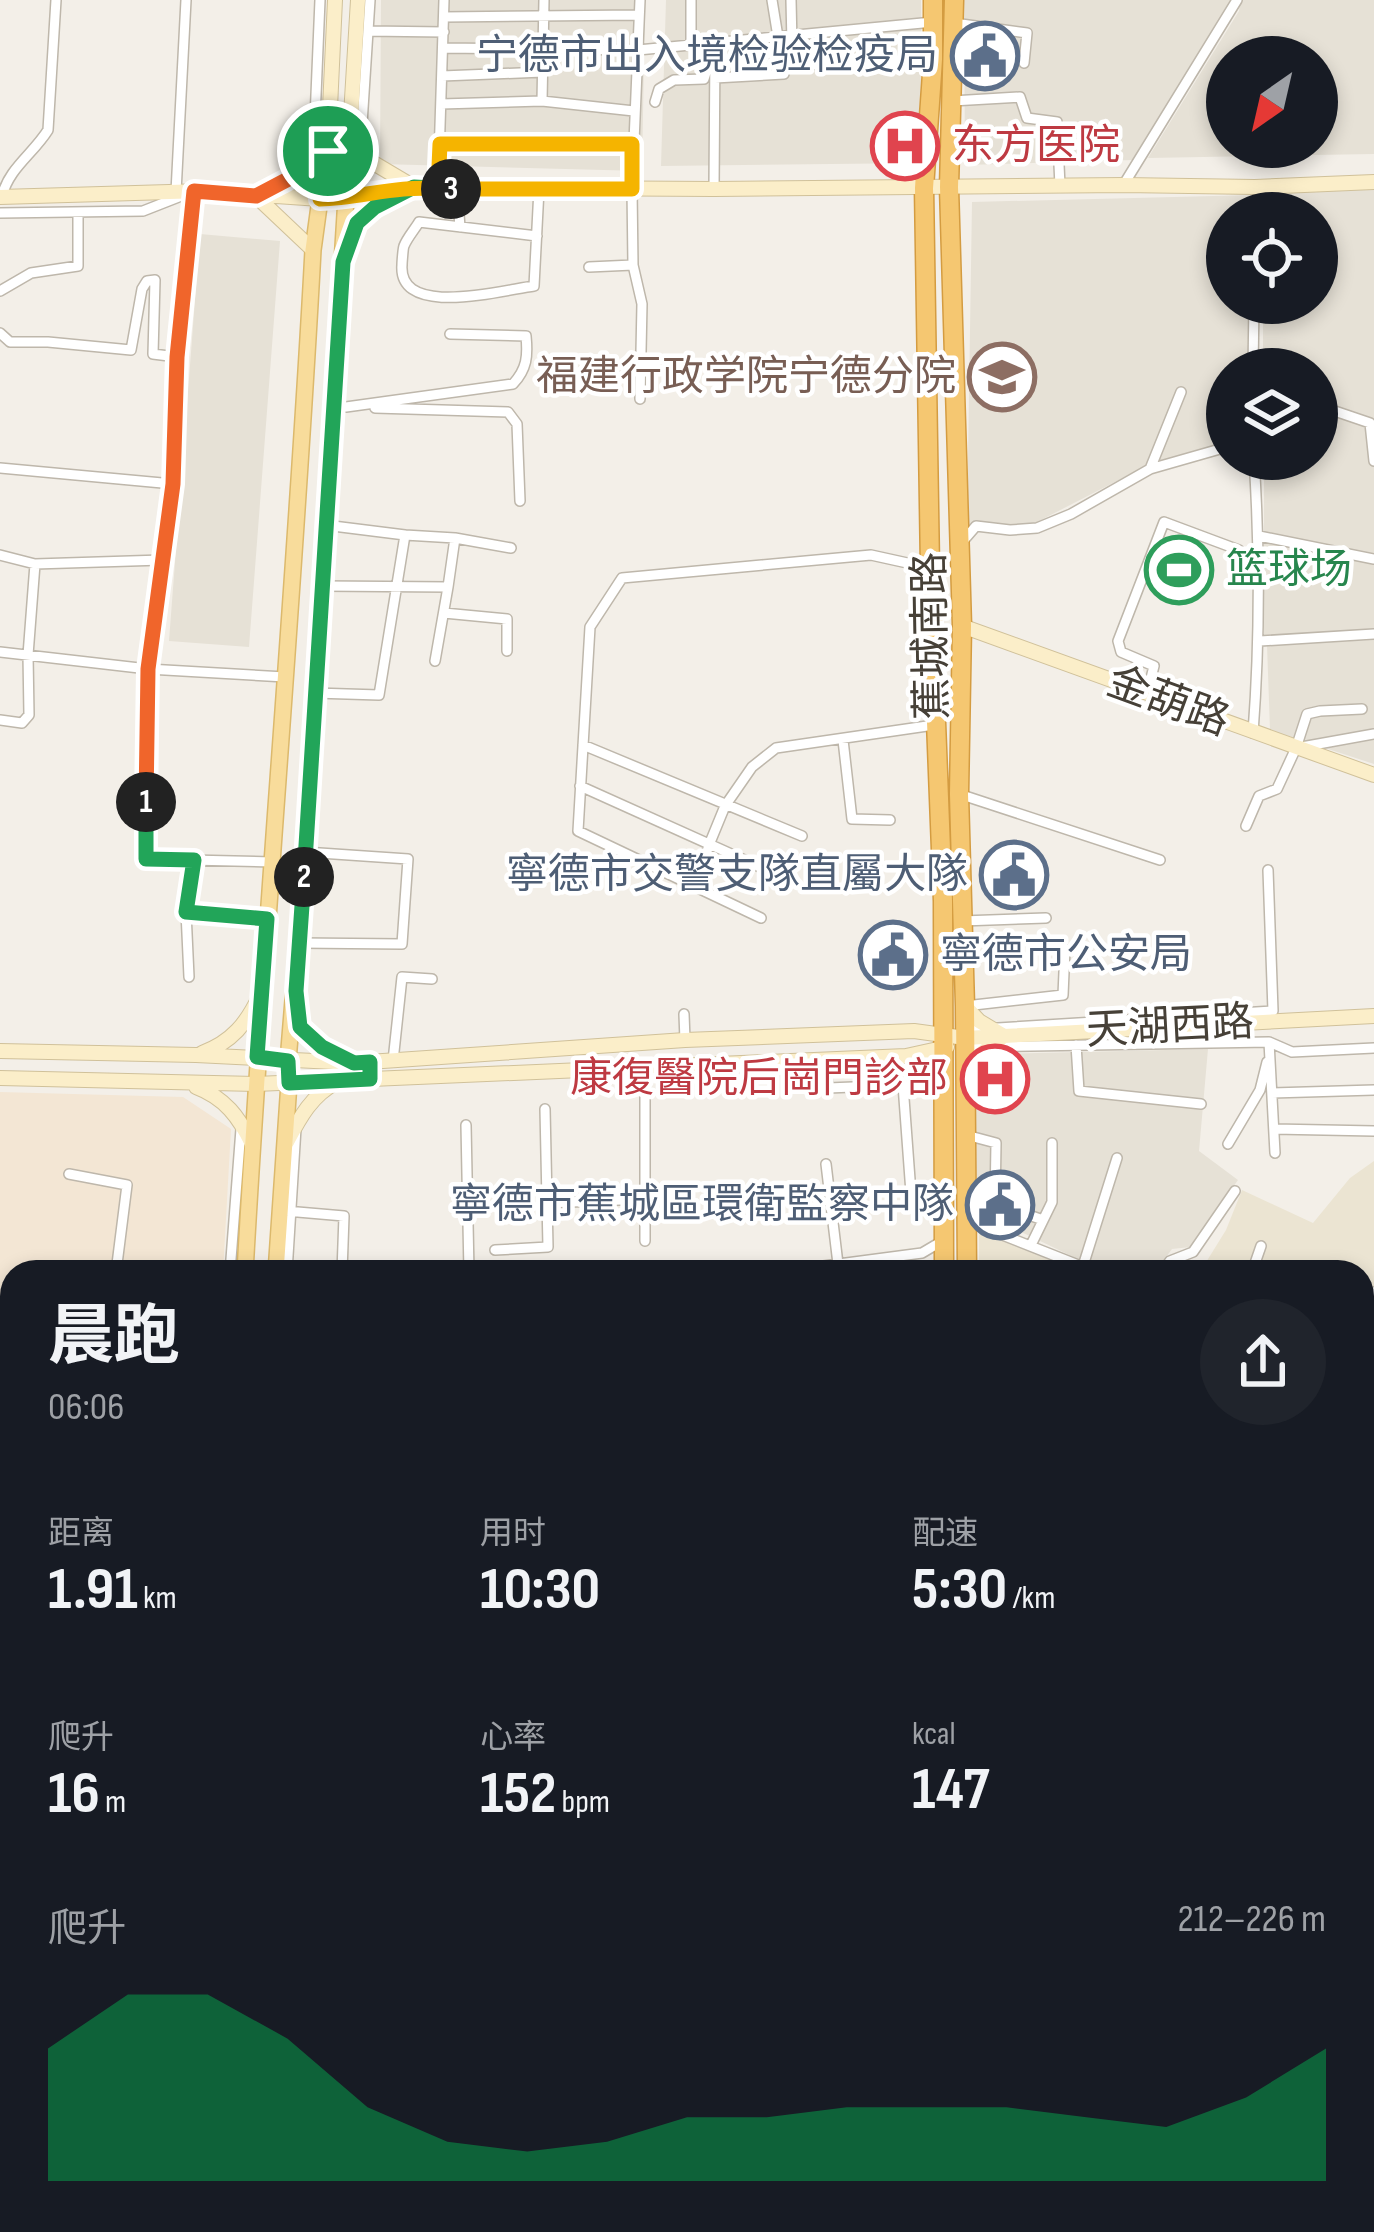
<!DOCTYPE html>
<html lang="zh">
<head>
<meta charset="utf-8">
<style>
	:root { --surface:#171b24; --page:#20242c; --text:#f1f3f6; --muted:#9ea1a6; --accent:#0b8043 }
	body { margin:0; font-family:"Sofia Sans Condensed","Noto Sans SC",sans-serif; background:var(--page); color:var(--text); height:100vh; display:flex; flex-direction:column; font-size:45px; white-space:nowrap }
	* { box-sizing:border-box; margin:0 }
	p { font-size:39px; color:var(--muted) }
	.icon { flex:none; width:66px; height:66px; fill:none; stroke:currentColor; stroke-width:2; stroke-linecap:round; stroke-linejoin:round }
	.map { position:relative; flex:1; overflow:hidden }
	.side { position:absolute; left:0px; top:1260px; width:1374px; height:972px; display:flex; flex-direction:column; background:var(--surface); border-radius:36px 36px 0 0; box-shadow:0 6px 18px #0003 }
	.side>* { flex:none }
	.needle { width:78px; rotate:214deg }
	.buttons { position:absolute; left:1206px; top:36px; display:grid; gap:24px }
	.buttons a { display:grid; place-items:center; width:132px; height:132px; border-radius:50%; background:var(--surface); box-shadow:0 6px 18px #0003; font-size:60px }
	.pin { position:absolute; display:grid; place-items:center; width:102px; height:102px; color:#fff; margin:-51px; border:6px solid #fff; border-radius:50%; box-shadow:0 3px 12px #0007 }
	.km { position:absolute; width:60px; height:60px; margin:-30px; border-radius:50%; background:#222; color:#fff; font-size:33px; line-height:60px; text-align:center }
	.round { display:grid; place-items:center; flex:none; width:126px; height:126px; border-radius:63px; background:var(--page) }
	.head { display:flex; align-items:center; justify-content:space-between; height:204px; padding:0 48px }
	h1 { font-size:66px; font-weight:700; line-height:90px }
	.stats { display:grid; grid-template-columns:repeat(3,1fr); gap:18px; height:204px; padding:12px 48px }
	.stats div { display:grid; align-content:center }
	.stats b { font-size:60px; font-weight:700 }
	.stats small { font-size:33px; font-weight:400 }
	.stats p { font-size:33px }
	.chart { height:336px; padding:24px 48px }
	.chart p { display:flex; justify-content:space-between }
	.chart svg { width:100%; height:216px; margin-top:12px; fill:var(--accent); opacity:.7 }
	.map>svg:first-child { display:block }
</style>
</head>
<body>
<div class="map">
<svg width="1374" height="2232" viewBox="0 0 1374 2232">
	<rect width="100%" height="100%" fill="#f3efe8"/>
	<path fill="#e6e1d6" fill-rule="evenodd" d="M381 0H645L642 171 380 164Z
		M666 0H921L922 163 661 166Z
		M964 0H1232L1133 160 965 165Z
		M1240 0H1374V154L1148 158 1239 11ZM1227 57H1317V147H1227Z
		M1374 189V630L1264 635V459H1317V369H1263V303H1317V213H1263V192Z
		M1253 195 1252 213H1227V303H1250L1249 369H1227V444L1144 467 1037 522 1017 526 967 524 972 202Z
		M200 234 280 241 249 647 169 641Z
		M1374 640V764L1270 730 1267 645Z
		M1208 1049 1199 1151 1238 1180 1191 1247 1172 1249 1155 1272H1105L975 1210 971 1088 989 1054Z"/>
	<path fill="#f3e6d4" d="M0 1092 183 1097 231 1129 223 1272H12V1848H0Z"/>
	<path fill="#ebe4d2" d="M1374 1161V1299L1362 1310V1272H1200L1226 1230 1242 1190 1313 1223 1350 1178Z
		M979 1217 1095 1272H979Z
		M1362 1498H1374V1793L1362 1636Z"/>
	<path fill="#cfe4b3" d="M1160 548 1208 567 1197 592 1149 574Z"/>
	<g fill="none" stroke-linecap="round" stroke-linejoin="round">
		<defs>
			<path id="street" d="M640 0 632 189 633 265 642 304 640 399
				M691 0V45
				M791 0 792 44 803 65 933 59
				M444 17 639 15
				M954 23 1027 33 1024 63
				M368 31 444 32
				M443 48 638 50 933 22
				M442 76 543 72
				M715 78 784 74 772 0
				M542 101 544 0
				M952 101 1020 97 1027 118 1057 122 1060 186
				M655 102 659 89 674 80 704 79 715 44 714 189
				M441 104 542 101 634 111
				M440 144H632
				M360 155 370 0
				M313 166 320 0
				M1124 184 1237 0
				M438 189 444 0
				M457 189 460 227
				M176 192 186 0
				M2 196C9 168 33 154 48 130L56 0
				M0 213 143 211 194 191 177 357 173 484 148 669 146 859 272 862
				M537 236 419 222C415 229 407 238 404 246 403 248 402 263 402 265 398 319 503 290 534 286L539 189
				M589 267 633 265
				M0 291 31 273 78 266V212
				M0 333 10 342H48L131 350 142 289 147 281 155 280 153 354 177 357
				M1253 369 1254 303
				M1317 405 1370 423 1374 461
				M346 407 513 384C527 369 528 356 526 336L450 334
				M375 408 508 412 517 424 520 501
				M0 468 173 484
				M1150 469 1181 392
				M1259 536 1374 559
				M455 538 511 548
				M963 541 976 526 1010 530 1037 528 1071 514 1150 469 1227 447
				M0 555 35 564 162 560
				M322 586 448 587 455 538 405 535
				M444 613 507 619V651
				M1260 641 1374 634
				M0 652 148 669 285 677
				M435 661 448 587
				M315 693 379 695 405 535 325 525
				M1147 694 1154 666 1121 652 1118 641 1164 522 1239 550
				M1362 709 1320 711 1307 714 1296 748 1374 734
				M0 720 22 723 29 715 28 655 35 564
				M1253 733C1260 640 1260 552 1254 459
				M843 740 852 819 890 820
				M583 745 802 836
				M580 786 780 876
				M959 794 1160 860
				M1246 826 1259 796 1277 789 1296 748
				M696 887 709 845 725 806 752 767 776 748 934 725
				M186 912 267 919
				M761 918 578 831 590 627 622 578 871 555 930 568
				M962 921 1046 918
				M299 943 402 944 408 859 305 852
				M189 977 186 912 194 860
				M965 1006 1063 995 1065 949
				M684 1014 685 1040
				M965 1030 1273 1011 1268 870
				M1269 1042 1292 1052 1374 1048
				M1076 1045 1079 1091 1201 1104
				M965 1047 1269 1042 1275 1153
				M826 1059 828 1088 903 1085 911 1193 945 1192
				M393 1061 402 977 432 979
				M645 1067V1241
				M1272 1093 1374 1090
				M466 1125 469 1272
				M1274 1129 1374 1131
				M966 1135 996 1143 995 1203 1043 1220
				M1228 1144 1260 1090 1267 1062
				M826 1164 838 1264
				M69 1174 127 1185 116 1272
				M547 1203 645 1199
				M286 1211 344 1216 342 1272
				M967 1221 1096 1272
				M1031 1245 1052 1202V1143
				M495 1250 548 1247 545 1109
				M1083 1266 1117 1158
				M230 1272 241 1129
				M287 1272 296 1128
				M778 1272 922 1253 944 1240
				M1162 1272 1170 1261 1193 1252 1235 1191
				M1252 1272 1261 1246
				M1362 1304 1374 1292
				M1362 1345H1374
				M0 1456H12
				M6 1637H12
				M1362 1744V1765
				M1362 1829 1374 1889
				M0 1982 12 1983
				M1362 1996 1374 1997
				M1362 2163 1374 2170
				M0 2177H10V2232
				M120 2220V2232
				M584 2220 593 2232
				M972 2220 1037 2232
				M78 2232 79 2220
				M166 2232 167 2220
				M282 2232 283 2220
				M682 2232V2220
				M1098 2232 1115 2220"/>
			<path id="secondary" d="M0 197 203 191 320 199 346 198 414 187 714 189 1124 185 1255 187 1374 182
				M346 198 358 0
				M320 199 328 151 335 0
				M313 250 256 196 313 166 327 152
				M345 257C362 209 370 210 414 187L360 155 351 156
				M962 626 1374 775
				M297 1002 300 1027 322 1047 350 1061
				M965 1006 979 1021 1004 1036
				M0 1051 196 1055 354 1063 685 1040 914 1031 965 1038 1374 1016
				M202 1053C232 1042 247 1023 260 995
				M906 1056C924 1064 933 1071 942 1087
				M0 1078 256 1084 906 1056 947 1047
				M968 1083 982 1053 1004 1036
				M196 1087C225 1098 239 1117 252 1144
				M287 1142C300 1117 312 1095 337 1082
				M1362 1816H1374
				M1362 1827H1374"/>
			<path id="primary" d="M288 1061 307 830 346 198
				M245 1272C264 931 295 591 313 250L320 199
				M276 1272 289 1083
				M0 1864 12 1863
				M0 1902H12
				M180 2232 181 2220
				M209 2232 210 2220"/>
			<path id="highway" d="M933 0V59L924 188 930 568 943 901 944 1272
				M954 0 949 187 962 626 959 794 965 1006 967 1272
				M950 2220V2232
				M970 2220V2232"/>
		</defs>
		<use href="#street" stroke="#beb7ab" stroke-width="12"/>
		<use href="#secondary" stroke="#d0c19a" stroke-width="16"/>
		<use href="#primary" stroke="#dcb96c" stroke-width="18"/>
		<use href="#highway" stroke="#d49c41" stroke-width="21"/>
		<use href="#street" stroke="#fff" stroke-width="9"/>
		<use href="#secondary" stroke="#fbeec9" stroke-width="14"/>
		<use href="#primary" stroke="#f8dc9b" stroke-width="15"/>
		<use href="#highway" stroke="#f5c771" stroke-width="18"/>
	</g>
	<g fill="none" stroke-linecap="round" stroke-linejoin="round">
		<defs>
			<path id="split-1" d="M146 802 148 669 173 484 177 357 194 191 256 196 313 166 328 151"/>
			<path id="split-2" d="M146 802V859L194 860 186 912 267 919 257 1057 288 1061 289 1083 370 1079V1062L354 1063 322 1047 300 1027 296 991 304 877"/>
			<path id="split-3" d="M304 877 343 262 357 223 375 207 414 187 451 189"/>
			<path id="split-4" d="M328 151 320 199C360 198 398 185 438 189L440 144H632V189H451"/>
		</defs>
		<use href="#split-1" stroke="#fff" stroke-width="24"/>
		<use href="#split-2" stroke="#fff" stroke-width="24"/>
		<use href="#split-3" stroke="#fff" stroke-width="24"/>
		<use href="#split-4" stroke="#fff" stroke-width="24"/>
		<use href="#split-1" stroke="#f0652b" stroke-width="15"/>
		<use href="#split-2" stroke="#22a559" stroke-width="15"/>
		<use href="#split-3" stroke="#22a559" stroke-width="15"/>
		<use href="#split-4" stroke="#f5b400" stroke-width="15"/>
	</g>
	<defs>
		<symbol id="civic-ring" viewBox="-11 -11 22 22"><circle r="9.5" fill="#fff" stroke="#5c6f8a" stroke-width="1.5"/><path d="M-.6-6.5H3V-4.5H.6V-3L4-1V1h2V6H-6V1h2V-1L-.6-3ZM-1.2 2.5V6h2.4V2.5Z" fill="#5c6f8a"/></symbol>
		<symbol id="hospital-ring" viewBox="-11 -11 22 22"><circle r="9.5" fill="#fff" stroke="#e0444e" stroke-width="1.5"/><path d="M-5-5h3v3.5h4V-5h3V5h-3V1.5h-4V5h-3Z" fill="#e0444e"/></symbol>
		<symbol id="school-ring" viewBox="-11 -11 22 22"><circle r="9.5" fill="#fff" stroke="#8d6e63" stroke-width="1.5"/><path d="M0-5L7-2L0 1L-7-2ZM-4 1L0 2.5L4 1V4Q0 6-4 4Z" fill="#8d6e63"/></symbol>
		<symbol id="stadium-ring" viewBox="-11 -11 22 22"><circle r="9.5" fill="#fff" stroke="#2e9e5b" stroke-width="1.5"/><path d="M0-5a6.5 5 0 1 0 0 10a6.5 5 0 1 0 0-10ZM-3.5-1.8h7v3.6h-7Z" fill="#2e9e5b"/></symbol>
	</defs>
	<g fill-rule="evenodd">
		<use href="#civic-ring" x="947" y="18" width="76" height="76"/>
		<use href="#hospital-ring" x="867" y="108" width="76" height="76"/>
		<use href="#school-ring" x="964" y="339" width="76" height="76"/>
		<use href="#stadium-ring" x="1141" y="532" width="76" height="76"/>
		<use href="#civic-ring" x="976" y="837" width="76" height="76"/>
		<use href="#civic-ring" x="855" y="917" width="76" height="76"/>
		<use href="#hospital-ring" x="957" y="1041" width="76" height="76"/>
		<use href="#civic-ring" x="962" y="1167" width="76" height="76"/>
	</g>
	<g text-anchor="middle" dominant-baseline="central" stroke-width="9" stroke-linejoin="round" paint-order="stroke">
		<g font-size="42" fill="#4e5e75" stroke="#fff" text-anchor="end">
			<text x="938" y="56">宁德市出入境检验检疫局</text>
			<text x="968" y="875">寧德市交警支隊直屬大隊</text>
			<text x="940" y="955" text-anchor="start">寧德市公安局</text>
			<text x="954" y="1205">寧德市蕉城區環衛監察中隊</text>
		</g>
		<g font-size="42" fill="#be3a42" stroke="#fff" text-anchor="start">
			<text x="952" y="146">东方医院</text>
			<text x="948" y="1079" text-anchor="end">康復醫院后崗門診部</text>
		</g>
		<g font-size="42" fill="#785e54" stroke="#fff" text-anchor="end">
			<text x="956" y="377">福建行政学院宁德分院</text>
		</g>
		<g font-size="42" fill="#27864d" stroke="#fff" text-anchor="start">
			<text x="1226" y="570">篮球场</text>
		</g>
		<g font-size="42" fill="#464037" stroke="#fff">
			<text transform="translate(932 636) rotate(-91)">蕉城南路</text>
			<text transform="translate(1168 702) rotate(20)">金葫路</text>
			<text transform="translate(1170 1027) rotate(-3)">天湖西路</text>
		</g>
	</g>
</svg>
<div class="buttons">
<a><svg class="needle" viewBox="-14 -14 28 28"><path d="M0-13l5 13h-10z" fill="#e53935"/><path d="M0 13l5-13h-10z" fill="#9ea1a6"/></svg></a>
<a><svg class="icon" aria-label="locate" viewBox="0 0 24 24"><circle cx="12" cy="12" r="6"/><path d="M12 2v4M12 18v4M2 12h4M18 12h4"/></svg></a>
<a><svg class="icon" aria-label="layers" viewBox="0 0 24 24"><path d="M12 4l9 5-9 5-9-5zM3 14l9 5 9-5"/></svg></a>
</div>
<div class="pin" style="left:328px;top:151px;background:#1e9e55"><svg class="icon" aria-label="arrive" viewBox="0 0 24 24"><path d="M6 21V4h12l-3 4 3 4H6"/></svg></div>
<b class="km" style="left:146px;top:802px">1</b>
<b class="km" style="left:304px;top:877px">2</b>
<b class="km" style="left:451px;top:189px">3</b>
<section class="side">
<div class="head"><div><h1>晨跑</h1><p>06:06</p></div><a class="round"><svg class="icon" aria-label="share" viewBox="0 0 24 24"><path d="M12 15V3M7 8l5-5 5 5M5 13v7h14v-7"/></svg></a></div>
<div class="stats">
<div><p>距离</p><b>1.91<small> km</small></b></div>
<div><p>用时</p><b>10:30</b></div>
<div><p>配速</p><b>5:30<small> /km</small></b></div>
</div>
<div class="stats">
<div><p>爬升</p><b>16<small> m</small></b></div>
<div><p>心率</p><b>152<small> bpm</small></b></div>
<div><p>kcal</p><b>147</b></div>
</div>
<div class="chart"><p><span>爬升</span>212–226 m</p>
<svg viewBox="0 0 160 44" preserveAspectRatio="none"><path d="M0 44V17L10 6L20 6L30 15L40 29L50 36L60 38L70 36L80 31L90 31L100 29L110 29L120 29L130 31L140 33L150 27L160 17V44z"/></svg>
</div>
</section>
</div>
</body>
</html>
